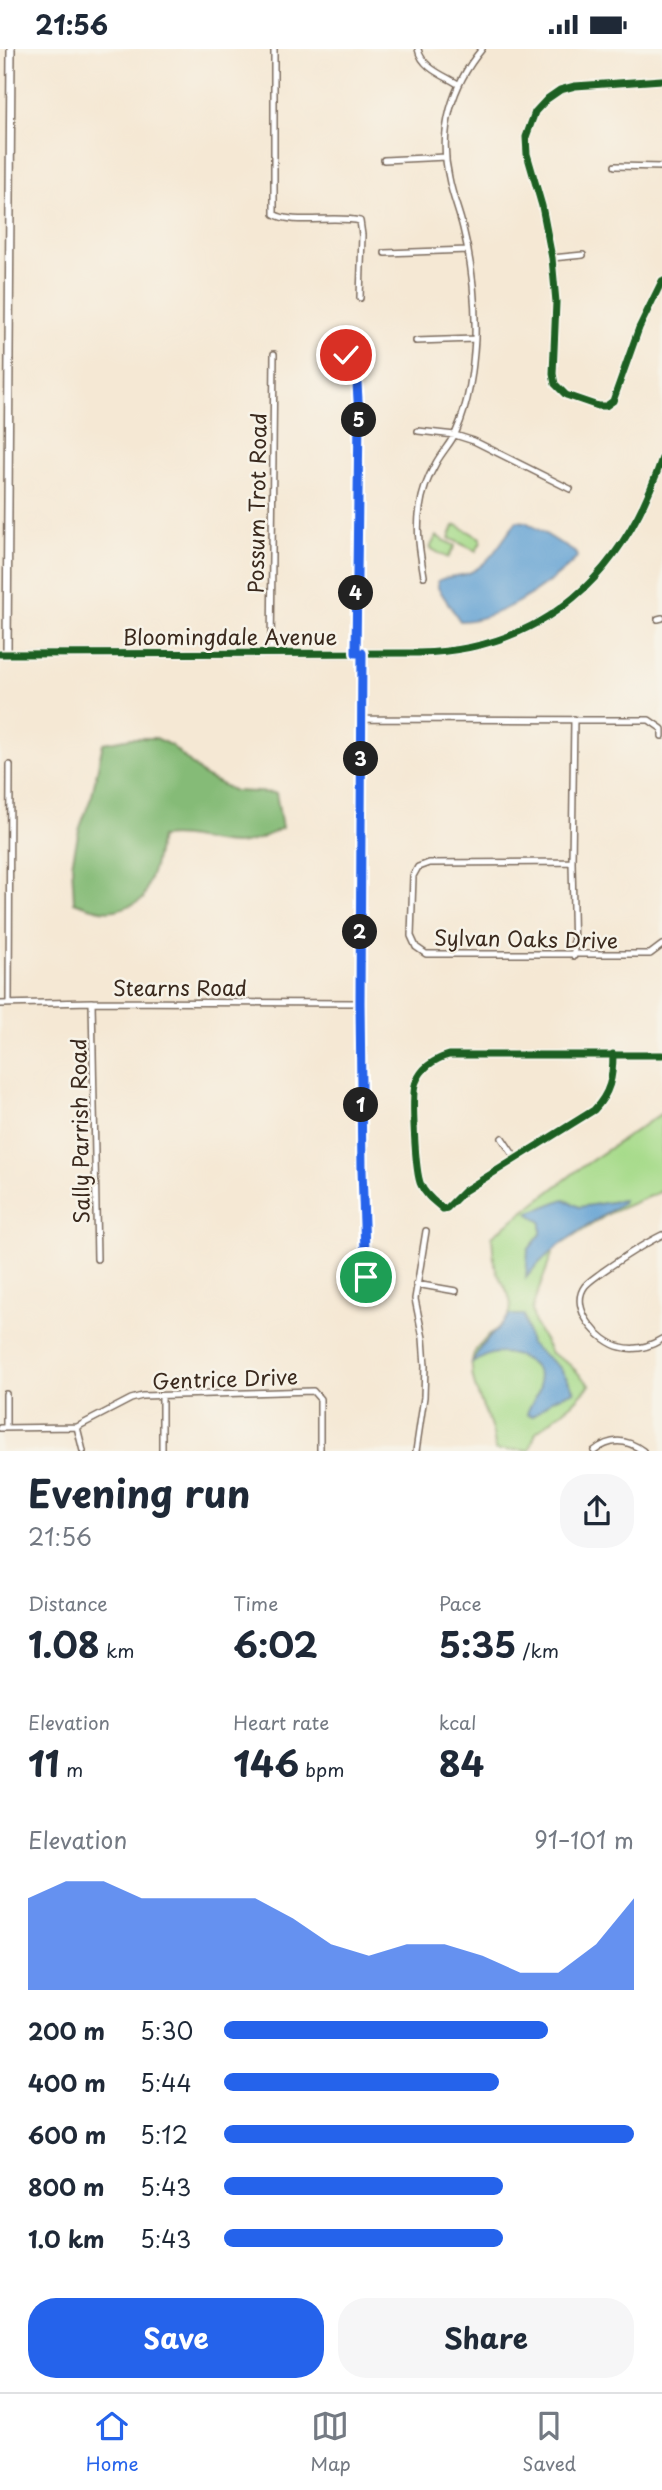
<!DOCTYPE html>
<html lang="en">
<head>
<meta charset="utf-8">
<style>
	:root { --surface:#fff; --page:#f6f6f7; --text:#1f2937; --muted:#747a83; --line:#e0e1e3; --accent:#2563eb }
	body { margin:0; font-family:"Playpen Sans",sans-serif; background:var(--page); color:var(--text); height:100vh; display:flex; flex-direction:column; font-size:26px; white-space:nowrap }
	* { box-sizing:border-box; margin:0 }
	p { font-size:23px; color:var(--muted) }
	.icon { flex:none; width:38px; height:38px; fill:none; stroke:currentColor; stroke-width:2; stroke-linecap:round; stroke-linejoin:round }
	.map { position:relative; height:1402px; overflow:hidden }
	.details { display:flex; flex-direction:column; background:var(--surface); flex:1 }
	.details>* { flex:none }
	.pin { position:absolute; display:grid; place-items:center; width:60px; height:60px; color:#fff; margin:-30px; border:4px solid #fff; border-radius:50%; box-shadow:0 2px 7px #0007 }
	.km { position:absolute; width:35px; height:35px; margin:-18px; border-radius:50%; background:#222; color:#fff; font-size:19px; line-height:35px; text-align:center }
	.round { display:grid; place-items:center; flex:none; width:74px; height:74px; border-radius:28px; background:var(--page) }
	.overview { display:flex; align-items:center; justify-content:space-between; height:119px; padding:0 28px }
	h1 { font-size:38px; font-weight:700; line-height:52px }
	.metrics { display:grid; grid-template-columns:repeat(3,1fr); gap:10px; height:119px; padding:7px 28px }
	.metrics div { display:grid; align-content:center }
	.metrics b { font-size:35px; font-weight:700 }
	.metrics small { font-size:19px; font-weight:400 }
	.metrics p { font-size:19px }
	.chart { height:196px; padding:14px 28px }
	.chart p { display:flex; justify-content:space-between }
	.chart svg { width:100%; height:126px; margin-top:7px; fill:var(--accent); opacity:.7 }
	.cta { display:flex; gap:14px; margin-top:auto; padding:14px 28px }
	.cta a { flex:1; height:80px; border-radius:28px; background:var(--accent); color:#fff; font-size:28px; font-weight:700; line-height:80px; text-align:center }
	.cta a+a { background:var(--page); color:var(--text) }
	ul { padding:0 28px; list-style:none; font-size:23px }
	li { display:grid; grid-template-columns:112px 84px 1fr; align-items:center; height:52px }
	li i { height:18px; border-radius:9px; background:var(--accent) }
	.status { display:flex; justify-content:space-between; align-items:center; height:49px; padding:0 35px; background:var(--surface); direction:ltr }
	.status svg { height:19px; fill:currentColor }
	.tab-bar { display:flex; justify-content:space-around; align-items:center; height:98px; border-top:2px solid var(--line); background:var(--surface); font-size:19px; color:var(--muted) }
	.tab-bar a { display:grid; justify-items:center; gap:4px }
	.tab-bar .selected { color:var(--accent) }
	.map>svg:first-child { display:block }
</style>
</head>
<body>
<div class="status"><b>21:56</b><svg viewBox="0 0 49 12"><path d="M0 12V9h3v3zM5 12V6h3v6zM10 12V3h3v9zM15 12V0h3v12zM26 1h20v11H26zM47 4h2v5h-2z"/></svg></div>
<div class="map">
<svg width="662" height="1402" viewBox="0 0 662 1402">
	<rect width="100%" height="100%" fill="#f7f3e8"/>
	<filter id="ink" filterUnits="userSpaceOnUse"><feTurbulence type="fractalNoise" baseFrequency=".0143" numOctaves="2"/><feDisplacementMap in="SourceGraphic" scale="14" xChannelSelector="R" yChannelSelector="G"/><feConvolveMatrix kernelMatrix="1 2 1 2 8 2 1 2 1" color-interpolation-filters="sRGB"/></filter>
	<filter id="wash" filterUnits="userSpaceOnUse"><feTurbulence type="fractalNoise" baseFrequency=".00686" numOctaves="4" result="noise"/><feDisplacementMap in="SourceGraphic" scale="28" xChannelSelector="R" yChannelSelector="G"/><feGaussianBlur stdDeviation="1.57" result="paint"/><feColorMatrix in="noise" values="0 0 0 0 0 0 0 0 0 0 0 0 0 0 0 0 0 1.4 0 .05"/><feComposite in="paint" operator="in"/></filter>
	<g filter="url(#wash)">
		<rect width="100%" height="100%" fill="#f5e8d4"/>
		<path fill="#a7db8b" stroke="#718254" stroke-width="2" d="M457 476 480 489 481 493 476 502 449 489 454 477Z
			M436 487 455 497 448 509 430 499Z
			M662 1064V1142L610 1164 554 1200 535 1251 532 1261 535 1275 551 1304 569 1315 590 1336 573 1354 536 1383 530 1401H495C495 1370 469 1344 472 1312 474 1292 502 1281 509 1266 516 1250 501 1234 496 1220 493 1210 493 1197 492 1187L579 1120Z"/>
		<path fill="#85bb77" stroke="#60724a" stroke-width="2" d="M131 689H156L172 697 203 726 234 742 276 744 282 779C270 786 249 795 236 795 208 795 189 784 160 788L154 818 143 850C115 866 104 864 74 853L72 815 79 781 92 746 103 694Z"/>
		<path fill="#61a0d3" stroke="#4e6578" stroke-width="2" d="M517 472 526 473 576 504 577 509C551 535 497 572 460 572L438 539V532C449 525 460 529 471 523 492 513 503 489 517 472Z
			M564 1150 579 1158 623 1151 622 1154C589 1177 550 1197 526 1229L528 1201 541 1185V1173L528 1164Z
			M510 1266H524L530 1295 560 1319 575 1342 553 1350 533 1367 527 1365C529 1355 539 1347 540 1336 541 1311 512 1302 491 1305 484 1307 478 1312 472 1314L481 1298Z"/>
	</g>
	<g filter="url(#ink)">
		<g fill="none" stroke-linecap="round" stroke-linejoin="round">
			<defs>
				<path id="street" d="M274 0V165C290 176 338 166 360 172L362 186 360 249
					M418 0C422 19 443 26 458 35
					M662 31 575 37 560 41 547 50 535 63 526 88 527 105 542 157 552 209 556 253 553 325 555 335 566 346 598 357H606L613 352 639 279 662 232
					M384 111 446 108
					M615 117 662 118
					M385 204 468 201
					M552 209 583 206
					M416 292 475 290
					M347 306 353 311 356 318 359 367 356 604
					M418 382 455 386 474 392 570 440
					M424 527C420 504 416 481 420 459 422 443 428 428 436 414 442 403 451 394 456 383 469 354 473 322 475 290 476 253 472 215 463 179 459 162 452 146 449 129 438 82 452 36 482 0
					M658 570 662 569
					M271 604 274 305
					M362 604 360 954 362 1121 366 1228
					M361 670 649 671 662 680V687
					M574 670 572 813 574 907
					M572 813 429 814 418 818 413 827 411 887 416 898 426 905H650L662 896
					M92 953 97 1210
					M0 955 92 953 360 954
					M9 955 10 716
					M613 1005C613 1029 610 1044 594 1061L464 1142 447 1159 443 1160C435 1153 425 1146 421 1136 415 1124 411 1043 416 1033 422 1018 435 1010 449 1006H662
					M502 1089 516 1110
					M662 1186C640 1197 622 1209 602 1223 597 1227 589 1232 585 1237 568 1259 600 1294 621 1298 636 1302 649 1298 662 1290
					M416 1235 456 1242
					M6 1345V1379
					M162 1347V1402
					M77 1378 83 1402
					M0 1379 77 1378 131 1350 142 1347 313 1342 320 1350V1402
					M416 1402 424 1348 425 1317 423 1289 415 1250 426 1182
					M594 1402C610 1389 626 1389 643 1402"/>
				<path id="secondary" d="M0 605 418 604C545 601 624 525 662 409
					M7 605 11 0"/>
			</defs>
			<use href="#street" stroke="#7c6c5e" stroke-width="8"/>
			<use href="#secondary" stroke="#7c6c5e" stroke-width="10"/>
			<use href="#street" stroke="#fff" stroke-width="5"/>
			<use href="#secondary" stroke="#fff" stroke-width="7"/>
			<defs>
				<path id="cycleway" d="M662 31 575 37 560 41 547 50 535 63 526 88 527 105 542 157 552 209 556 253 553 325 555 335 566 346 598 357H606L613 352 639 279 662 232
					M0 605 418 604C545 601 624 525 662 409
					M613 1005C613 1029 610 1044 594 1061L464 1142 447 1159 443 1160C435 1153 425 1146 421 1136 415 1124 411 1043 416 1033 422 1018 435 1010 449 1006H662"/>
			</defs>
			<use href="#cycleway" stroke="#f7f3e8" stroke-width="11"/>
			<use href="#cycleway" stroke="#1b5e20" stroke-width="7"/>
		</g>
	</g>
	<g fill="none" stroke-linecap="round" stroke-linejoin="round" filter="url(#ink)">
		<defs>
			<path id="route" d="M346 306 353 311 356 318 359 367 356 604H362L360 954 362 1121 366 1228"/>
		</defs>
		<use href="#route" stroke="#fff" stroke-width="14"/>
		<use href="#route" stroke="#2563eb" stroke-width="9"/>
	</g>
	<g text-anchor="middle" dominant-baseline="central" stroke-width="5" stroke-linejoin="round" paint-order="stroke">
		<g font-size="21" fill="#3b2a1e" stroke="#f7f3e8">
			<text transform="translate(256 454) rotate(-89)">Possum Trot Road</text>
			<text x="230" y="587">Bloomingdale Avenue</text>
			<text transform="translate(526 889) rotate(1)">Sylvan Oaks Drive</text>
			<text x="180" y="938">Stearns Road</text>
			<text transform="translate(79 1082) rotate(-91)">Sally Parrish Road</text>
			<text transform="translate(225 1329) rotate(-2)">Gentrice Drive</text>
		</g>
	</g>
</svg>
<div class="pin" style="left:366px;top:1228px;background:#1e9e55"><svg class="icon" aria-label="arrive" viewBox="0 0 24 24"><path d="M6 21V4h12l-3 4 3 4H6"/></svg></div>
<div class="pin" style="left:346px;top:306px;background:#d93025"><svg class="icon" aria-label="check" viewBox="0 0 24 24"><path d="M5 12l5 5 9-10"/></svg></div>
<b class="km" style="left:361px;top:1056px">1</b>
<b class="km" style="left:360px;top:883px">2</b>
<b class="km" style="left:361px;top:710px">3</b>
<b class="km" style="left:356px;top:544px">4</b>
<b class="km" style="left:359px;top:371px">5</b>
</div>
<section class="details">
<div class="overview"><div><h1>Evening run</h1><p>21:56</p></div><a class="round"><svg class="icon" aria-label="share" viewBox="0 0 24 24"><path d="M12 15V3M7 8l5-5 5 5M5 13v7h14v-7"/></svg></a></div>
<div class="metrics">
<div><p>Distance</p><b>1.08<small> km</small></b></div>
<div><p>Time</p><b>6:02</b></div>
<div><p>Pace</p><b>5:35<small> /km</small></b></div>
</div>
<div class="metrics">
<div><p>Elevation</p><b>11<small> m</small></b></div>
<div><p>Heart rate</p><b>146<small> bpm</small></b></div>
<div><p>kcal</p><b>84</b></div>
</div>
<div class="chart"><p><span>Elevation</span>91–101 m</p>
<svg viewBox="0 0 160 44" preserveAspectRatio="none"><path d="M0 44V12L10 6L20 6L30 12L40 12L50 12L60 12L70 19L80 28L90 32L100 28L110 28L120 32L130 38L140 38L150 28L160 12V44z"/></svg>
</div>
<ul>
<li><b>200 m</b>5:30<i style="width:79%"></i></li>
<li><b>400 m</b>5:44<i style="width:67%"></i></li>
<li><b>600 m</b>5:12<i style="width:100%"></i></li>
<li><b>800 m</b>5:43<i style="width:68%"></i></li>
<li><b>1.0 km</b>5:43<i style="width:68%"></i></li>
</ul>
<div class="cta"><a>Save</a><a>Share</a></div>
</section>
<nav class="tab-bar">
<a class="selected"><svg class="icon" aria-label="home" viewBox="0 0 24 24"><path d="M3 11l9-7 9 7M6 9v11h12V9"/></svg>Home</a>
<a><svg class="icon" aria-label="map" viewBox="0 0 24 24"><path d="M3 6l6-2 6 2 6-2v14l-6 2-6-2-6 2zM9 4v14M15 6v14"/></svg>Map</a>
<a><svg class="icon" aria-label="saved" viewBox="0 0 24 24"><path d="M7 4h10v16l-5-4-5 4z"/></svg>Saved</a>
</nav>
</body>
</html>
